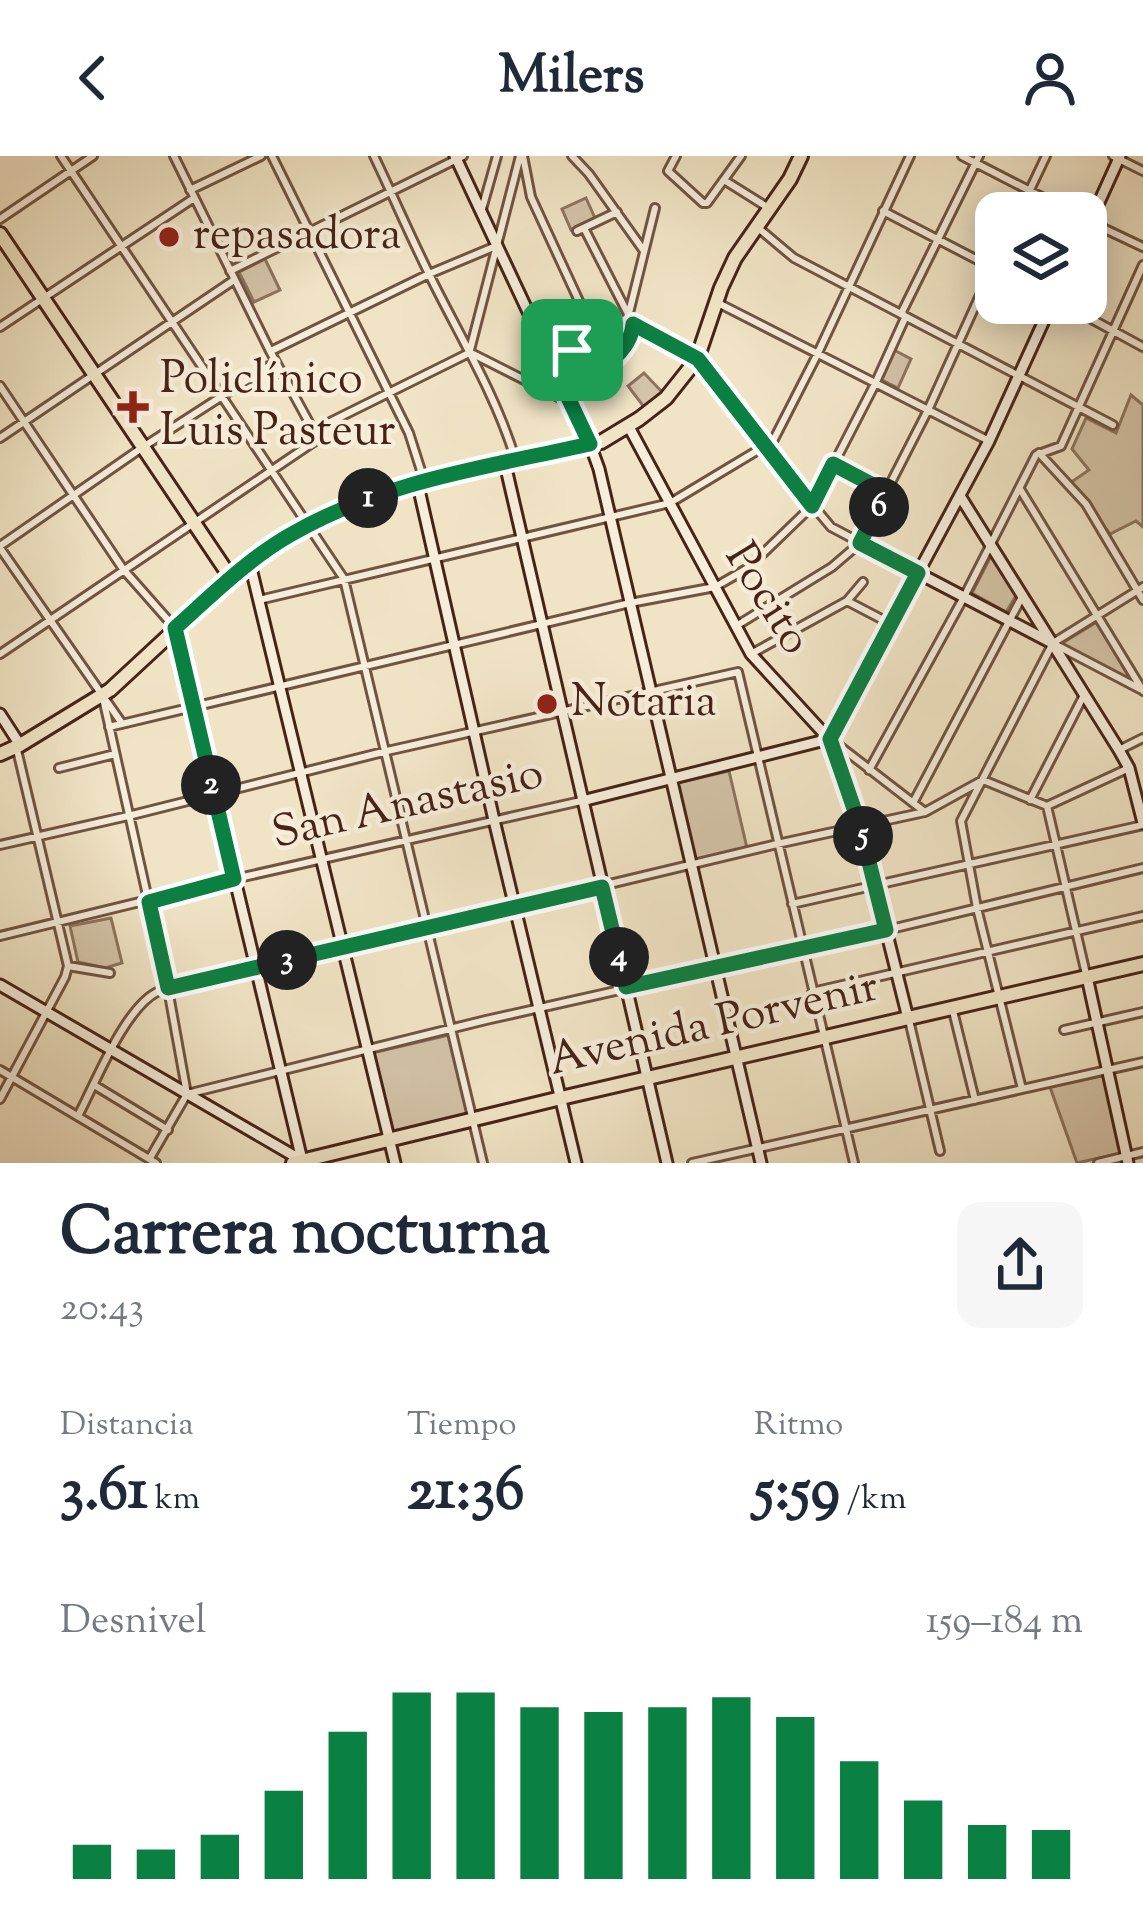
<!DOCTYPE html>
<html lang="es">
<head>
<meta charset="utf-8">
<style>
	:root { --surface:#fff; --page:#f6f6f7; --text:#1f2937; --muted:#747a83; --accent:#0b8043 }
	body { margin:0; font-family:"Sorts Mill Goudy",serif; background:var(--page); color:var(--text); height:100vh; display:flex; flex-direction:column; font-size:45px; white-space:nowrap }
	* { box-sizing:border-box; margin:0 }
	p { font-size:39px; color:var(--muted) }
	.icon { flex:none; width:66px; height:66px; fill:none; stroke:currentColor; stroke-width:2; stroke-linecap:round; stroke-linejoin:round }
	.map { position:relative; height:1007px; overflow:hidden }
	.sheet { display:flex; flex-direction:column; background:var(--surface); flex:1 }
	.sheet>* { flex:none }
	.fabs { position:absolute; left:975px; top:36px; display:grid; gap:24px }
	.fabs a { display:grid; place-items:center; width:132px; height:132px; border-radius:24px; background:var(--surface); box-shadow:0 6px 30px #0003; font-size:60px }
	.pin { position:absolute; display:grid; place-items:center; width:102px; height:102px; color:#fff; margin:-51px; border-radius:24px; box-shadow:0 6px 18px #0006 }
	.km { position:absolute; width:60px; height:60px; margin:-30px; border-radius:50%; background:#222; color:#fff; font-size:33px; line-height:60px; text-align:center }
	.round { display:grid; place-items:center; flex:none; width:126px; height:126px; border-radius:24px; background:var(--page) }
	.head { display:flex; align-items:center; justify-content:space-between; height:204px; padding:0 60px }
	h1 { font-size:66px; font-weight:800; line-height:90px }
	.metrics { display:grid; grid-template-columns:repeat(3,1fr); gap:18px; height:204px; padding:12px 60px }
	.metrics div { display:grid; align-content:center }
	.metrics b { font-size:60px; font-weight:800 }
	.metrics small { font-size:33px; font-weight:400 }
	.metrics p { font-size:33px }
	.chart { height:336px; padding:24px 60px }
	.chart p { display:flex; justify-content:space-between }
	.chart svg { width:100%; height:216px; margin-top:12px; stroke:var(--accent); stroke-width:6 }
	header { display:flex; justify-content:space-between; align-items:center; height:156px; padding:0 60px; background:var(--surface); font-size:54px; font-weight:800 }
	.map>svg:first-child { display:block }
</style>
</head>
<body>
<header><svg class="icon" aria-label="back" viewBox="0 0 24 24"><path d="M15 5l-7 7 7 7"/></svg>Milers<svg class="icon" aria-label="person" viewBox="0 0 24 24"><circle cx="12" cy="8" r="4"/><path d="M4 21q1-7 8-7t8 7"/></svg></header>
<div class="map">
<svg width="1143" height="1007" viewBox="0 0 1143 1007">
	<rect width="100%" height="100%" fill="#f1e4c6"/>
	<filter id="stains"><feTurbulence type="fractalNoise" baseFrequency=".00167" numOctaves="4"/><feColorMatrix values="0 0 0 0 .2 0 0 0 0 .09 0 0 0 0 .02 0 0 0 .5 -.17"/></filter>
	<radialGradient id="worn" r=".72"><stop offset=".6" stop-color="#630" stop-opacity="0"/><stop offset="1" stop-color="#630" stop-opacity=".3"/></radialGradient>
	<path fill="#d4c3a8" stroke="#8c745f" stroke-width="3" d="M586 42 595 62 571 74 562 53Z
		M265 103 280 134 254 146 239 116Z
		M894 194 911 203 898 232 880 223Z
		M644 217 663 237 644 251 628 230Z
		M1131 239 1143 249V371L1136 365 1110 378 1070 327 1089 314 1072 293 1086 262 1116 277Z
		M993 396 1017 438 1006 456 972 437Z
		M1097 466 1129 521 1127 523 1059 489Z
		M729 615 747 692 695 705 676 627Z
		M111 762 122 807 105 812 78 806 70 770Z
		M449 879 469 959 391 978 372 897Z
		M1105 919 1121 997 1077 1007 1050 931Z"/>
	<g fill="none" stroke-linecap="round" stroke-linejoin="round">
		<defs>
			<path id="street" d="M61 0 344 423 483 1007
				M272 0 409 277 424 324
				M374 0C394 42 412 84 433 126 462 184 496 240 515 302
				M523 0 531 41 608 208
				M572 0 589 18 644 95
				M676 0 668 15 703 47H707L741 0
				M962 0 1073 57
				M1113 0 1143 15
				M724 24 767 51
				M190 34 261 0
				M482 53 497 0
				M883 55 993 112
				M1019 57 1046 0
				M0 63 93 0
				M1086 64 1143 91
				M757 71 794 102 1113 269
				M584 72 633 168 697 203 764 291 831 371 918 417
				M577 75 617 56
				M230 115 463 0
				M716 146 989 285
				M1062 147 1143 191
				M629 157 655 52
				M0 171 194 42
				M537 175C562 177 576 201 595 215 612 208 633 187 633 168
				M470 194 520 0
				M271 195 429 118 496 90
				M473 198 562 243 569 242
				M0 230 123 413 175 472
				M314 274 469 197
				M0 282 234 124
				M771 289 817 199 910 0
				M1039 297 1086 348 1143 444
				M833 308 887 336
				M1020 333 1143 535
				M0 390 143 291 275 206
				M0 392 121 566
				M259 444 670 347 773 285
				M847 445 891 468
				M736 470 832 411 860 387 928 254 996 104
				M1056 489 1140 533
				M0 498 318 283 270 195 174 0
				M751 498 847 445 863 426
				M103 542 168 833 187 938
				M109 571 630 447 715 431 748 412 812 350 875 228 905 162 902 156 979 0
				M833 585 925 656
				M1119 594 1143 582
				M59 612 115 598
				M869 614 964 441 1036 299 1061 290 1143 109
				M1030 644 1084 539
				M913 647 1023 439
				M1047 650 1086 818
				M0 689 128 660 387 595 738 516 854 1007
				M792 748 1143 669
				M0 780 234 723 581 645
				M68 810 110 817
				M812 836 1143 760
				M953 855 975 944
				M909 864 940 995
				M1064 874 1143 856
				M0 914 156 1007
				M94 929 168 974
				M1022 933 977 752 961 665 1053 487 1143 431
				M191 937 486 864 887 774 1143 712
				M0 943 65 821 68 810 17 594
				M78 960C96 926 124 853 157 836L777 688 925 656 983 624 1047 650 1129 612
				M150 1002 187 938
				M692 1007 1143 906
				M1098 1007 1143 996"/>
			<path id="secondary" d="M455 0 590 288 599 313 761 1007
				M1086 75 1120 0
				M629 271 751 498 829 583 860 670 908 862
				M505 308 667 1007
				M417 325 494 664 576 1007
				M960 340 1119 594 1129 612 1143 667
				M250 408 395 1007
				M918 417 1052 487
				M175 473 302 1004
				M0 558 20 589
				M829 583 989 285 1052 147
				M582 645 829 583
				M1087 821 1128 1007
				M0 829 301 1004"/>
			<path id="primary" d="M0 78 231 422
				M0 598 20 589 110 534 231 422 278 386 309 369 394 332 601 286 639 263 666 242 697 203 721 132 735 102 790 23 801 0
				M293 1007 561 942 1143 808"/>
		</defs>
		<use href="#street" stroke="#705442" stroke-width="12"/>
		<use href="#secondary" stroke="#452416" stroke-width="15"/>
		<use href="#primary" stroke="#452416" stroke-width="18"/>
		<use href="#street" stroke="#f6edda" stroke-width="6"/>
		<use href="#secondary" stroke="#f6edda" stroke-width="9"/>
		<use href="#primary" stroke="#f1e4c6" stroke-width="12"/>
	</g>
	<g fill="none" stroke-linecap="round" stroke-linejoin="round">
		<defs>
			<path id="route" d="M633 168 698 203 812 350 833 308 886 336 860 387 918 417 830 583 860 670 886 774 626 831 602 731 168 832 149 746 234 723 175 472C211 440 248 403 290 379 383 325 487 311 590 288L537 176C562 177 576 201 595 214 613 208 632 187 633 168Z"/>
		</defs>
		<use href="#route" stroke="#fff" stroke-width="24"/>
		<use href="#route" stroke="#0b8043" stroke-width="15"/>
	</g>
	<g fill="#8f2418" stroke="#f6edda" stroke-width="4.5">
		<circle cx="169" cy="81" r="12"/>
		<path d="M127 233h12v12h12v12h-12v12h-12v-12h-12v-12h12z"/>
		<circle cx="547" cy="548" r="12"/>
	</g>
	<g text-anchor="middle" dominant-baseline="central" stroke-width="9" stroke-linejoin="round" paint-order="stroke">
		<g font-size="45" fill="#452416" stroke="#f6edda" text-anchor="start">
			<text x="193" y="81">repasadora</text>
			<text x="160" y="225">Policlínico<tspan x="160" dy="52">Luis Pasteur</tspan></text>
			<text x="571" y="548">Notaria</text>
		</g>
		<g font-size="45" fill="#452416" stroke="#f6edda">
			<text transform="translate(766 444) rotate(58)">Pocito</text>
			<text transform="translate(408 650) rotate(-13)">San Anastasio</text>
			<text transform="translate(714 870) rotate(-13)">Avenida Porvenir</text>
		</g>
	</g>
	<rect width="100%" height="100%" filter="url(#stains)"/>
	<rect width="100%" height="100%" fill="url(#worn)"/>
</svg>
<div class="fabs">
<a><svg class="icon" aria-label="layers" viewBox="0 0 24 24"><path d="M12 4l9 5-9 5-9-5zM3 14l9 5 9-5"/></svg></a>
</div>
<div class="pin" style="left:572px;top:194px;background:#1e9e55"><svg class="icon" aria-label="arrive" viewBox="0 0 24 24"><path d="M6 21V4h12l-3 4 3 4H6"/></svg></div>
<b class="km" style="left:368px;top:342px">1</b>
<b class="km" style="left:211px;top:629px">2</b>
<b class="km" style="left:287px;top:804px">3</b>
<b class="km" style="left:619px;top:801px">4</b>
<b class="km" style="left:863px;top:680px">5</b>
<b class="km" style="left:879px;top:351px">6</b>
</div>
<section class="sheet">
<div class="head"><div><h1>Carrera nocturna</h1><p>20:43</p></div><a class="round"><svg class="icon" aria-label="share" viewBox="0 0 24 24"><path d="M12 15V3M7 8l5-5 5 5M5 13v7h14v-7"/></svg></a></div>
<div class="metrics">
<div><p>Distancia</p><b>3.61<small> km</small></b></div>
<div><p>Tiempo</p><b>21:36</b></div>
<div><p>Ritmo</p><b>5:59<small> /km</small></b></div>
</div>
<div class="chart"><p><span>Desnivel</span>159–184 m</p>
<svg viewBox="0 0 160 44" preserveAspectRatio="none"><path d="M5 44V37M15 44V38M25 44V35M35 44V26M45 44V14M55 44V6M65 44V6M75 44V9M85 44V10M95 44V9M105 44V7M115 44V11M125 44V20M135 44V28M145 44V33M155 44V34"/></svg>
</div>
</section>
</body>
</html>
